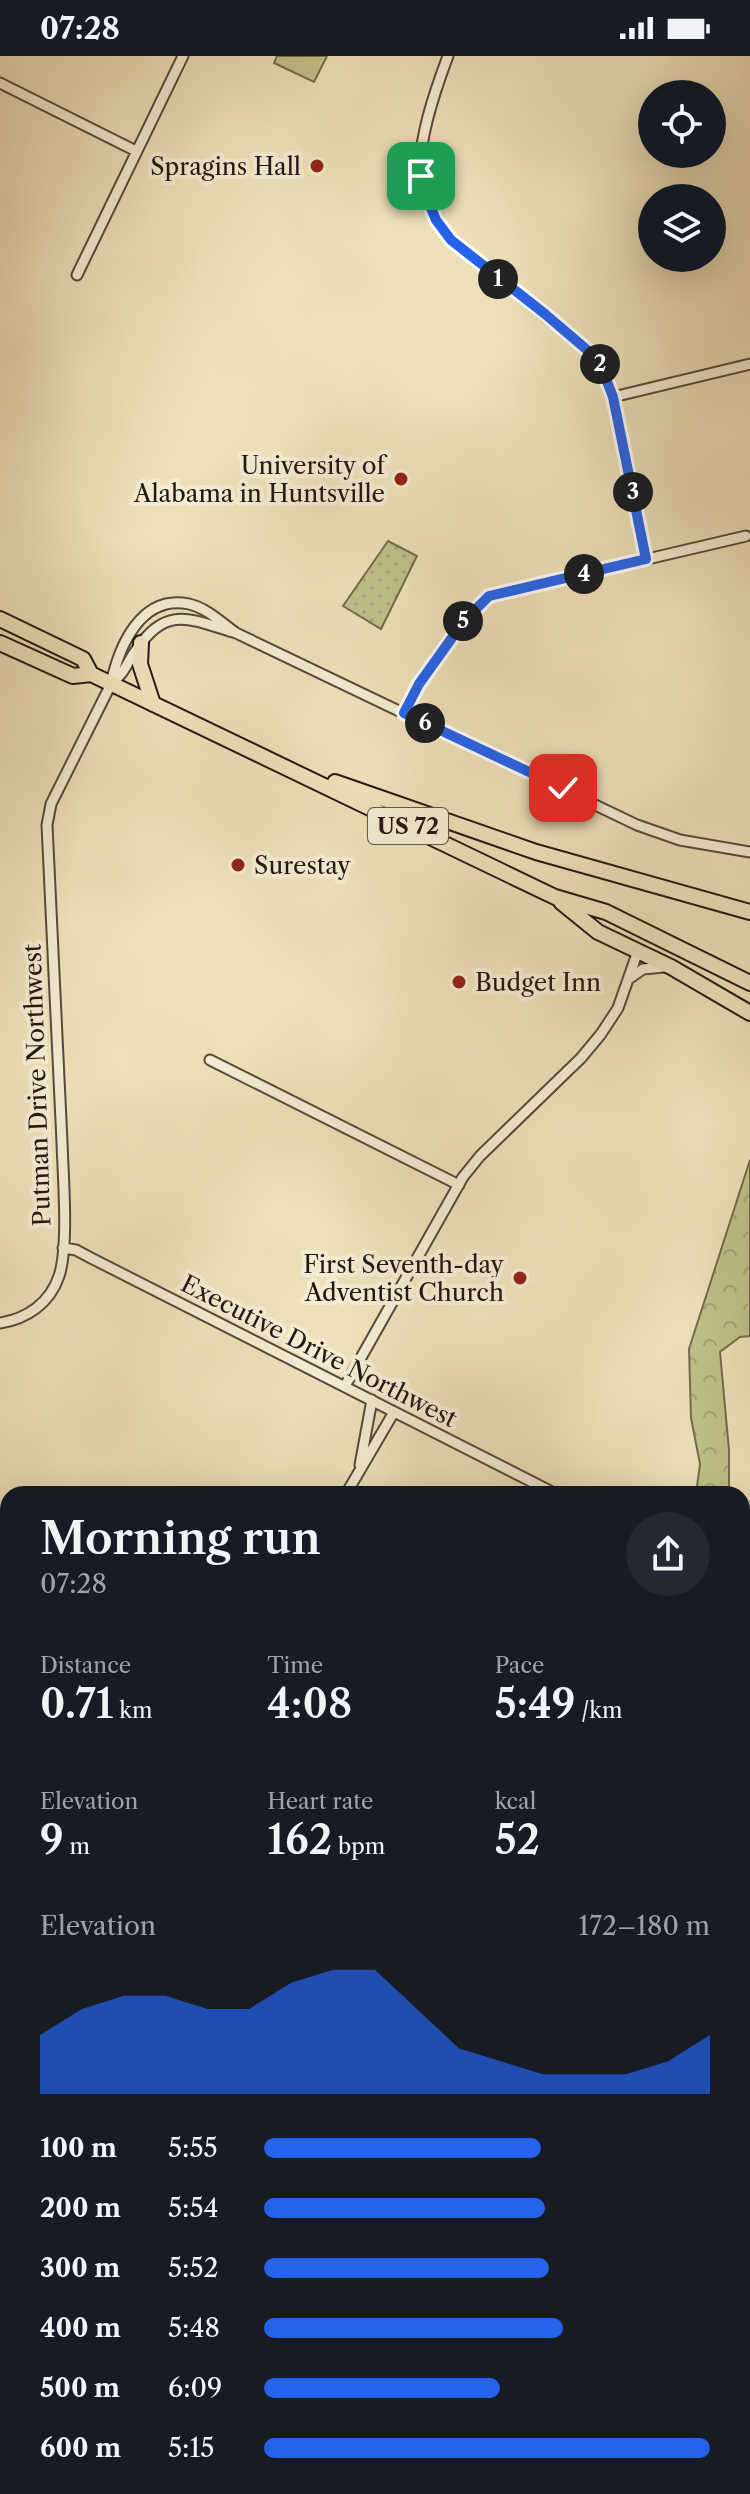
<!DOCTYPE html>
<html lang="en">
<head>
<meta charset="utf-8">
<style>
	:root { --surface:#171b24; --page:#242831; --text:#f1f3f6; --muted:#9ea1a6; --accent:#2563eb }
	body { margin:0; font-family:"Libre Caslon Text",serif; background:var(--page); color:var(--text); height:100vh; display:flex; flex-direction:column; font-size:30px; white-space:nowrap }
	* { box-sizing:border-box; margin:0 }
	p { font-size:26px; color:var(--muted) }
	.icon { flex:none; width:44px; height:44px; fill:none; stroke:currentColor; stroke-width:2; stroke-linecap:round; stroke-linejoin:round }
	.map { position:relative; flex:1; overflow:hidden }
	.details { position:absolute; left:0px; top:1430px; width:750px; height:1008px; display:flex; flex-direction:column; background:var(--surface); border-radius:24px 24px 0 0; box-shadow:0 8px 32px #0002 }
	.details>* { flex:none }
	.buttons { position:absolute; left:638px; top:24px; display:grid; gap:16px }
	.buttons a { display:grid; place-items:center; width:88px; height:88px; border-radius:50%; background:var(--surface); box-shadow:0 8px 32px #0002; font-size:40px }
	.pin { position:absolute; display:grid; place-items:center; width:68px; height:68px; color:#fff; margin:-34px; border-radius:16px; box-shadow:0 4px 12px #0006 }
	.km { position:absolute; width:40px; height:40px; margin:-20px; border-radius:50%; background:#222; color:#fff; font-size:22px; line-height:40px; text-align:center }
	.round { display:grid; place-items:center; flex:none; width:84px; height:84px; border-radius:42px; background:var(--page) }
	.head { display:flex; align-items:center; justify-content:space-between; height:136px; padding:0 40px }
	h1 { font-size:44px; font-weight:600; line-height:60px }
	.metrics { display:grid; grid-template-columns:repeat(3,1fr); gap:12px; height:136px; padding:8px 40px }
	.metrics div { display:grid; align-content:center }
	.metrics b { font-size:40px; font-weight:600 }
	.metrics small { font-size:22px; font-weight:400 }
	.metrics p { font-size:22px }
	.chart { height:224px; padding:16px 40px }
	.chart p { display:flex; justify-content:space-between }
	.chart svg { width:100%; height:144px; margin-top:8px; fill:var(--accent); opacity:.7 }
	ul { padding:0 40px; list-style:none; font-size:26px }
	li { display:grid; grid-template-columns:128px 96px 1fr; align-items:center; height:60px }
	li i { height:20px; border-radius:10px; background:var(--accent) }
	.status { display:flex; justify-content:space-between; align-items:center; height:56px; padding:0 40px; background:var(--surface); direction:ltr }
	.status svg { height:22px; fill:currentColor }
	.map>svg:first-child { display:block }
</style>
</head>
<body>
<div class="status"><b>07:28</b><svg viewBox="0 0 49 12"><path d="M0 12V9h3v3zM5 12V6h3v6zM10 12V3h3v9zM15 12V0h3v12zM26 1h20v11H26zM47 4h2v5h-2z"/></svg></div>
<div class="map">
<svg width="750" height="2438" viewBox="0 0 750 2438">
	<defs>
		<pattern id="forest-crowns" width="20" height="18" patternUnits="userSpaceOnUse" patternTransform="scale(2)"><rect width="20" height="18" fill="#c0c08a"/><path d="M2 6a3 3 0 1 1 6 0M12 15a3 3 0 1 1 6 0" fill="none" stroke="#a5a476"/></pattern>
		<pattern id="park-dots" width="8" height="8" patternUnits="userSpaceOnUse" patternTransform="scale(2)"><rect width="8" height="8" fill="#c0c08a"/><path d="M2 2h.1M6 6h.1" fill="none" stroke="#a5a476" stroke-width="1.8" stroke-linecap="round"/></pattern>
	</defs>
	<rect width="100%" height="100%" fill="#ede0b9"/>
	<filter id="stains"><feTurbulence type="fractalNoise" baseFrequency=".0025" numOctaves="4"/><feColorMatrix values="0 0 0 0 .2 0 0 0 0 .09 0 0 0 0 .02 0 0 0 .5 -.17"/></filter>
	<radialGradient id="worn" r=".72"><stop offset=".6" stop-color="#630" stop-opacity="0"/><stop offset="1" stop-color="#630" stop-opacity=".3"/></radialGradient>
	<path fill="#c0c08a" stroke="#726c4e" stroke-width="2" d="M277 0H327L314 26 274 7Z"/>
	<path fill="url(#forest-crowns)" stroke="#726c4e" stroke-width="2" d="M750 1104V1280L740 1281 720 1296 729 1394V1438H696L700 1408 691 1362 689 1293Z
		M0 2216 8 2220V2390L0 2386Z"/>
	<path fill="url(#park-dots)" stroke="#726c4e" stroke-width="2" d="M388 485 417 500 381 573 343 550Z"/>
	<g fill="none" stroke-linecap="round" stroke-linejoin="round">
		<defs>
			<path id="minor" d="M448 0C436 32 416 88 421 122 425 146 437 165 451 184L586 293 600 307 613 341 646 503
				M0 27 136 95
				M77 219 183 0
				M613 341 750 308
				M111 628C128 613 125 609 137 593 167 548 192 564 236 577L637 769 680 784 750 796
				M404 657C426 614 454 573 489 540L746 480
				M630 922 643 913 664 911
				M210 1004 459 1129
				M63 1192 76 1194 91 1202 556 1438
				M0 1267C27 1263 50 1247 59 1220 69 1190 63 1121 62 1086 58 981 53 875 47 769L51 748 111 628C119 590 141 538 189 548 207 552 222 567 236 577
				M345 1330 463 1121 480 1100 581 1002 601 978 618 952 638 895
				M360 1409 372 1344
				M346 1438 394 1356
				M742 1532 750 1536
				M0 1838 8 1842
				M742 2021 750 2026
				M742 2049 750 2053
				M0 2061 8 2045
				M0 2145 8 2149
				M742 2250 750 2253
				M742 2319 750 2327
				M742 2339 750 2334
				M50 2438 54 2430"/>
			<path id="major" d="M742 1909 750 1893
				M742 1950 750 1934
				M471 2438 475 2430
				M490 2438 494 2430"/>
			<path id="highway" d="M0 563 83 603 91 618
				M0 587 73 620 91 618 555 841 606 856 750 927
				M141 587 140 608 153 648
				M335 726 536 796 750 856
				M561 846 598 876 671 911 750 957"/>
		</defs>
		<use href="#minor" stroke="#56493c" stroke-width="13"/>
		<use href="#major" stroke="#241712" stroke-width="16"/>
		<use href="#highway" stroke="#241712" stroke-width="18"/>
		<use href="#minor" stroke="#f3ebd2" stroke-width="9"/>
		<use href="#major" stroke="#ede0b9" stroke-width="12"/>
		<use href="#highway" stroke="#ede0b9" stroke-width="14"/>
	</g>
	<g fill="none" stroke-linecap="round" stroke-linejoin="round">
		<defs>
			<path id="route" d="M421 120 426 140 436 164 451 184 545 258 586 293 600 307 613 341 646 503 489 540 464 565 419 628 404 657 563 732"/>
		</defs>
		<use href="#route" stroke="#fff" stroke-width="16"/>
		<use href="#route" stroke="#2563eb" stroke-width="10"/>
	</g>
	<g fill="#8f2418" stroke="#f3ebd2" stroke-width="3">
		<circle cx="317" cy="110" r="8"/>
		<circle cx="401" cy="423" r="8"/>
		<circle cx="238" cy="809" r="8"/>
		<circle cx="459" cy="926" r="8"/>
		<circle cx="520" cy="1222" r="8"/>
	</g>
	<g text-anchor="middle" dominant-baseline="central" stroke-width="8" stroke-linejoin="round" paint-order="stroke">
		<rect fill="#f3ebd2" stroke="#62574c" stroke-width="2" x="368" y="752" width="80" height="36" rx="6"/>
		<g font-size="22" font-weight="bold" fill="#241712">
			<text x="408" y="770">US 72</text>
		</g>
		<g font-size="24" fill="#241712" stroke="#f3ebd2" text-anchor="end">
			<text x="301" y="110">Spragins Hall</text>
			<text x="385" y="409">University of<tspan x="385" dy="28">Alabama in Huntsville</tspan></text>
			<text x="254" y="809" text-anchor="start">Surestay</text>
			<text x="475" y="926" text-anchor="start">Budget Inn</text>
			<text x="504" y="1208">First Seventh-day<tspan x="504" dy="28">Adventist Church</tspan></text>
		</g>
		<g font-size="24" fill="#241712" stroke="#f3ebd2">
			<text transform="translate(37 1029) rotate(-92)">Putman Drive Northwest</text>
			<text transform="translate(319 1295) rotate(27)">Executive Drive Northwest</text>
		</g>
	</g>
	<rect width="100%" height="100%" filter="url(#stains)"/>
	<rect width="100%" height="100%" fill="url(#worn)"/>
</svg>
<div class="buttons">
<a><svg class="icon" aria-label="locate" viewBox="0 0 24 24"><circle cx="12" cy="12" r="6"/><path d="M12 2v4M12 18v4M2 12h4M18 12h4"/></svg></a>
<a><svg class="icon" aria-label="layers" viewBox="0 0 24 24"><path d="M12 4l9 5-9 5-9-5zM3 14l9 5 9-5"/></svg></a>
</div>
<div class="pin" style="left:421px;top:120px;background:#1e9e55"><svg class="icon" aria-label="arrive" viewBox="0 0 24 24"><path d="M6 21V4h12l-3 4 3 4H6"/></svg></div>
<div class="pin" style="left:563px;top:732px;background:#d93025"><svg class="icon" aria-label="check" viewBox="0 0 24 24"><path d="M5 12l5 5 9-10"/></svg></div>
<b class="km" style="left:498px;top:223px">1</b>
<b class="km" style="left:600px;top:308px">2</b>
<b class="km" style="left:633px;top:436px">3</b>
<b class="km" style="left:584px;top:518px">4</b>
<b class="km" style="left:463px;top:565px">5</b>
<b class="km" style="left:425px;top:667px">6</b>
<section class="details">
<div class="head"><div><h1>Morning run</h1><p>07:28</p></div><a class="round"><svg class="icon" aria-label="share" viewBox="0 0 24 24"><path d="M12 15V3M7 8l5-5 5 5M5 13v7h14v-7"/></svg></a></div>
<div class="metrics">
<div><p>Distance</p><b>0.71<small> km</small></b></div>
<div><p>Time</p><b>4:08</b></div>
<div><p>Pace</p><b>5:49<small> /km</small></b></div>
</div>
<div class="metrics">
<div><p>Elevation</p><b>9<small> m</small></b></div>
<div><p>Heart rate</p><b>162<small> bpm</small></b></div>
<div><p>kcal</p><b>52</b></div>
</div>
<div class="chart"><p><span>Elevation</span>172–180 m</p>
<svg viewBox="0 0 160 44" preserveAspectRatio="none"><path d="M0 44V26L10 18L20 14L30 14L40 18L50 18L60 10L70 6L80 6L90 18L100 30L110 34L120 38L130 38L140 38L150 34L160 26V44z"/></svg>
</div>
<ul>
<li><b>100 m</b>5:55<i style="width:62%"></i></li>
<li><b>200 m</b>5:54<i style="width:63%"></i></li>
<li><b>300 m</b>5:52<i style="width:64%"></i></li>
<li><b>400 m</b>5:48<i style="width:67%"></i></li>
<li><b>500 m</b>6:09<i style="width:53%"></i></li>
<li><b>600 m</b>5:15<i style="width:100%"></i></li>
</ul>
</section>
</div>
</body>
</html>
